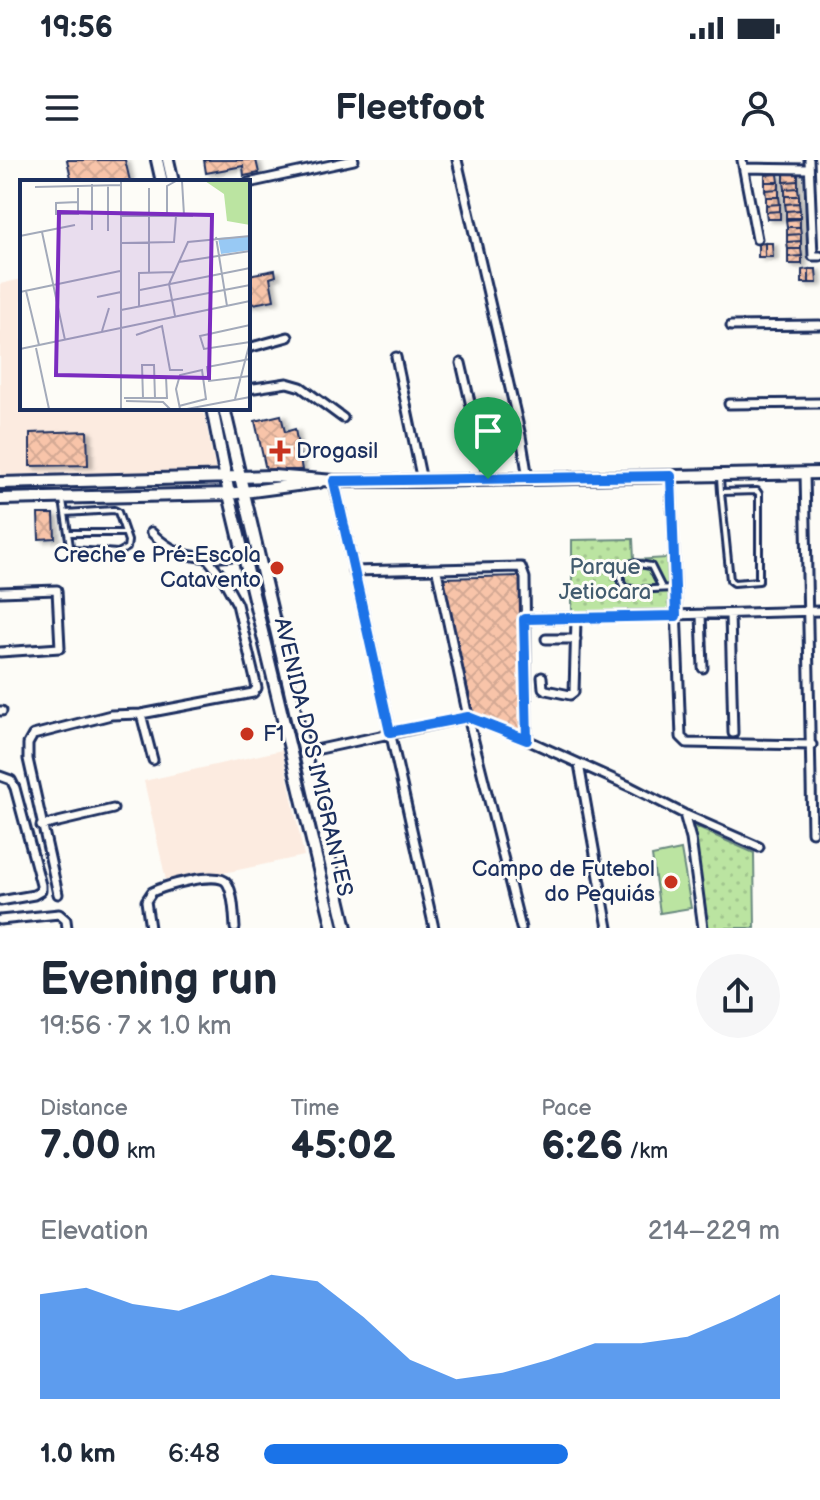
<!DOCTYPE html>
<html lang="en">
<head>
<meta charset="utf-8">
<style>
	:root { --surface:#fff; --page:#f6f6f7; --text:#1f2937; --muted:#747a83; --accent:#1a73e8 }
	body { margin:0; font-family:"Balsamiq Sans",sans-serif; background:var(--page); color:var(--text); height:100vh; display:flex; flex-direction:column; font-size:30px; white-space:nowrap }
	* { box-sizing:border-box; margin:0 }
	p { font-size:26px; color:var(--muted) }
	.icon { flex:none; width:44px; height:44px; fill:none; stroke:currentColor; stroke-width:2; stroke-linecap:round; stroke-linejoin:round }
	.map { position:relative; height:768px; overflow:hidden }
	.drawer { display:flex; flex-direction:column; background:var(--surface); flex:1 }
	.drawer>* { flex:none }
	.pin { position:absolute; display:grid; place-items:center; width:68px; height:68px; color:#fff; margin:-82px -34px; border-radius:50% 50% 50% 0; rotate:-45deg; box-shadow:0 0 8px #0007 }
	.pin .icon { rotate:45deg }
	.round { display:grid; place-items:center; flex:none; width:84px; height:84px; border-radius:42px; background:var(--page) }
	.headline { display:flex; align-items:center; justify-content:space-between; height:136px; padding:0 40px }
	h1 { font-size:44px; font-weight:700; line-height:60px }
	.stats { display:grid; grid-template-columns:repeat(3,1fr); gap:12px; height:136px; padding:8px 40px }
	.stats div { display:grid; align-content:center }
	.stats b { font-size:40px; font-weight:700 }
	.stats small { font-size:22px; font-weight:400 }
	.stats p { font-size:22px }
	.chart { height:224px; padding:16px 40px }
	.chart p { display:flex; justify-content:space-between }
	.chart svg { width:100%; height:144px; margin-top:8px; fill:var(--accent); opacity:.7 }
	ul { padding:0 40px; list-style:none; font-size:26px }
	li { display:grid; grid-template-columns:128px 96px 1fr; align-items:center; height:60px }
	li i { height:20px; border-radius:10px; background:var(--accent) }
	.status { display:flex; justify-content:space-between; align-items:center; height:56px; padding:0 40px; background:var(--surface); direction:ltr }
	.status svg { height:22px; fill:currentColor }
	header { display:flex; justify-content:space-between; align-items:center; height:104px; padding:0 40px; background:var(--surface); font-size:36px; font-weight:700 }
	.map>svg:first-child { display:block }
</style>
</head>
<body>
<div class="status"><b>19:56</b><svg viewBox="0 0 49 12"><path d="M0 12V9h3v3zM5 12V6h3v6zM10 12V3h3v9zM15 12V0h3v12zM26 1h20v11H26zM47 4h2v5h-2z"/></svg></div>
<header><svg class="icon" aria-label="menu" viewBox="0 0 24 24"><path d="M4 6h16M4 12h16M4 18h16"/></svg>Fleetfoot<svg class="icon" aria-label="person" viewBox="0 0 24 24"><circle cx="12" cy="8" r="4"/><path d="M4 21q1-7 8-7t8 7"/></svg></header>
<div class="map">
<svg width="820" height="768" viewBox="0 0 820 768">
	<defs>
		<pattern id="grass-dots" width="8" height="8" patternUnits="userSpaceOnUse" patternTransform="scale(2)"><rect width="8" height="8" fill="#bbe4a1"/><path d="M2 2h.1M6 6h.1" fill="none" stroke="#a0c48d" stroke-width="1.8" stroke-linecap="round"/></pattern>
		<pattern id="building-cross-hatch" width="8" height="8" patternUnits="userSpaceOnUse" patternTransform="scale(2)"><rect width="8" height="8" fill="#f8c4a9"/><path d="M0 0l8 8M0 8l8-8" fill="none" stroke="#d4a994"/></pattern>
		<filter id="shadow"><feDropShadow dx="4.5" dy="2.5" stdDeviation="2" flood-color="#0004"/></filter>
	</defs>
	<rect width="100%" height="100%" fill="#fdfcf7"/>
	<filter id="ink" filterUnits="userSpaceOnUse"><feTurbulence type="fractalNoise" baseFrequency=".0125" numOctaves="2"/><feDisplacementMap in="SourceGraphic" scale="16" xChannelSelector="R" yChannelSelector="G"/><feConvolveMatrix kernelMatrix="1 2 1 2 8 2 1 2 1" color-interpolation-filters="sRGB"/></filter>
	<g filter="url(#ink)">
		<path fill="#fcebe0" d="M22 119V248H203L216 312 0 315V124Z
			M282 590 304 696 167 725 144 621Z"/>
		<path fill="url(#grass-dots)" stroke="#6b8a80" stroke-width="2" d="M633 379 634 400 667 398 669 451 572 454V380Z
			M691 665 754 693 755 768H707Z"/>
		<path fill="#bbe4a1" stroke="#6b8a80" stroke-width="2" d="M681 690 691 748 660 753 652 696Z"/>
		<path fill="url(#building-cross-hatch)" stroke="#1b2f5e" stroke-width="2" filter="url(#shadow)" d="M67 0H125L130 21 72 22Z
			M204 0H256L259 13 244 16 243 6 206 13Z
			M798 13V21L784 22V14Z
			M778 14 779 22H765V15Z
			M798 21V28L785 29 784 22Z
			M765 22H779V29L765 30Z
			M798 28 799 36H785V29Z
			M779 29V37H766L765 30Z
			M785 36H799V43L785 44Z
			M766 37H779L780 44 766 45Z
			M799 43 800 50 786 51 785 44Z
			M780 44V51L766 52V45Z
			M800 50V58H786V51Z
			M780 51V59H767L766 52Z
			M800 59V67H787L786 60Z
			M787 67H800L801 74 787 75Z
			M801 74V81L787 82V75Z
			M801 81V89H788L787 82Z
			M765 83H772L773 97H765Z
			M765 83V97H758V84Z
			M788 89H801L802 96 788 97Z
			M802 96V104H788V97Z
			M809 109V123H802V110Z
			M809 109H816L817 123H809Z
			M275 110 276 116 270 118 274 140 248 145V115Z
			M281 255 285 272 295 269 302 310H266L255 261Z
			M87 271 88 305 30 306V273Z
			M38 354H54L55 378 39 379Z
			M520 416 524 578 474 557 442 418Z"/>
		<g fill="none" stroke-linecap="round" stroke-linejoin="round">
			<defs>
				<path id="lane" d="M720 317 721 332 730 420 734 423 759 421V334L757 331 721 332
					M63 340 70 386 73 390 118 393 127 388 128 381 118 352 114 350 65 353
					M68 373H125
					M662 428 651 406 633 403 621 407V421L624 428C641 431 658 428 675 428"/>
				<path id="street" d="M457 0 521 276 528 318
					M742 0 757 79
					M809 0 813 96H820
					M744 8 809 9
					M248 23 354 0
					M731 166 820 165
					M248 188 288 177
					M396 197 422 321
					M461 203 488 319
					M248 229 287 223 301 227 343 258
					M729 244 820 243
					M805 313 812 672
					M671 316 681 577 687 583 812 585
					M334 321 434 768
					M151 372C180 402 206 399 245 395
					M353 411 521 407 525 418 527 580
					M437 411 468 557 521 768
					M0 432 57 430 60 488 0 492
					M730 454 733 573
					M701 455 703 508
					M524 459 820 451
					M546 479H576
					M542 517 543 528 546 530 570 535 574 532 576 459
					M0 551H2
					M141 554 153 600
					M306 592 468 557 527 580 631 627 684 654 691 679 703 768
					M579 604 608 768
					M0 616 11 620 15 628 41 725V731L34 735 0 741
					M686 655 759 687
					M41 666 113 649
					M58 734 28 599V584L33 575 111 555 141 554 253 533 257 528 237 444 221 415 208 399
					M0 760 59 754 66 760 67 768
					M150 768 146 741 152 732C164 726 218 710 227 723 234 734 234 755 235 768"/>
				<path id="secondary" d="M157 0 162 22
					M168 0 173 22
					M212 248 229 334 333 768
					M224 248 346 768
					M0 323 273 316 334 321H422L820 313
					M0 339 229 334 319 322"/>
			</defs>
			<use href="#lane" stroke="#1b2f5e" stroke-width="10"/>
			<use href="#street" stroke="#1b2f5e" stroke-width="13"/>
			<use href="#secondary" stroke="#1b2f5e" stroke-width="16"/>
			<use href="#lane" stroke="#fdfcf7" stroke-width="4"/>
			<use href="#street" stroke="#fdfcf7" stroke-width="7"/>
			<use href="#secondary" stroke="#fdfcf7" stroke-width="10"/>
		</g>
	</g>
	<g fill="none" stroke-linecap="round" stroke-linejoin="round" filter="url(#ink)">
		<defs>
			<path id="route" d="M671 316 676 456 524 459 527 580 468 557 390 572 334 321Z"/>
		</defs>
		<use href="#route" stroke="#fff" stroke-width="16"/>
		<use href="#route" stroke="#1a73e8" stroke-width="10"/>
	</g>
	<g fill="#c8321e" stroke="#fdfcf7" stroke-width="3">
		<path d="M276 279h8v8h8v8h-8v8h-8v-8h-8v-8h8z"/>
		<circle cx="277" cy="408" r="8"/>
		<circle cx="247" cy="574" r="8"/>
		<circle cx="671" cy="722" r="8"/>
	</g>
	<g text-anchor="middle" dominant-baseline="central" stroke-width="6" stroke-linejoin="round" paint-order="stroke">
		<g font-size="22" fill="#1b2f5e" stroke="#fdfcf7" text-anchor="start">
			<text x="296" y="291">Drogasil</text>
			<text x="261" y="395" text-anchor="end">Creche e Pré-Escola<tspan x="261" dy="25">Catavento</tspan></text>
			<text x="263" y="574">F1</text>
			<text x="655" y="709" text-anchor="end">Campo de Futebol<tspan x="655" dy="25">do Pequiás</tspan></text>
		</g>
		<g font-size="22" fill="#435c6f" stroke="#fdfcf7">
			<text x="605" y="407">Parque<tspan x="605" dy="25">Jetiocara</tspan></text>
		</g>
		<g font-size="22" fill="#1b2f5e" stroke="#fdfcf7">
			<text transform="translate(313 597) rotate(77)">AVENIDA DOS IMIGRANTES</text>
		</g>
	</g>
	<g transform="translate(20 20)">
		<rect width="230" height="230" fill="#fdfcf7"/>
		<path d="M185 1H230V45L207 41 204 14Z" fill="#bbe4a1"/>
		<path d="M230 56V70L201 74 198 58Z" fill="#98c9f4"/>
		<path fill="none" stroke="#a3aaba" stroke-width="2" d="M101 1V36H173M101 1H142M162 1 164 35M88 5V51M15 7 101 5M58 8V34H36V23L58 22M129 8V92M147 36V6L156 1M72 50V4M22 52 45 160M0 56 55 45M196 57 207 126M102 63 154 62 156 36M159 82 230 71M120 110 230 88M6 111 19 165M0 112 100 91M77 117 101 112M119 126V93L154 92M101 130 230 105M155 136 149 104 168 62 230 56M230 145 180 156 184 169 230 162M82 151 89 128M116 155 142 146 150 190H163M16 168 29 229M0 169 230 121M230 179 187 187 189 201 230 196M104 218H147L146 197M123 218 122 185H134L135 218M215 219 230 162M106 221 143 222 150 229M159 226 186 219 182 190 160 195 156 209 160 229M101 229V36M167 229 230 217"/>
		<path fill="#7b2cbf" fill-opacity="0.15" stroke="#7b2cbf" stroke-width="4" d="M39 32 192 35 189 198 36 195Z"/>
		<rect width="230" height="230" fill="none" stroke="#1b2f5e" stroke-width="4"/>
	</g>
</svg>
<div class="pin" style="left:488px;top:319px;background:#1e9e55"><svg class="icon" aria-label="arrive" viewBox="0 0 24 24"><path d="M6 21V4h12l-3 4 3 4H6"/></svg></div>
</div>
<section class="drawer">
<div class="headline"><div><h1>Evening run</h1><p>19:56 · 7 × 1.0 km</p></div><a class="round"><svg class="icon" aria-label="share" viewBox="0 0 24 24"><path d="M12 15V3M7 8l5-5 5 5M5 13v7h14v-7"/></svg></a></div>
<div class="stats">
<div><p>Distance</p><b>7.00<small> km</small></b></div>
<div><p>Time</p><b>45:02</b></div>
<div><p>Pace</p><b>6:26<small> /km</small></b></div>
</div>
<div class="chart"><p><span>Elevation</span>214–229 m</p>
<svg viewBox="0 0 160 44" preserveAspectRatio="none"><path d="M0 44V12L10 10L20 15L30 17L40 12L50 6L60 8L70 19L80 32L90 38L100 36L110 32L120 27L130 27L140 25L150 19L160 12V44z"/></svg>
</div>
<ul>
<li><b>1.0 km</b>6:48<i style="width:59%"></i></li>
</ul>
</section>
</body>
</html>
